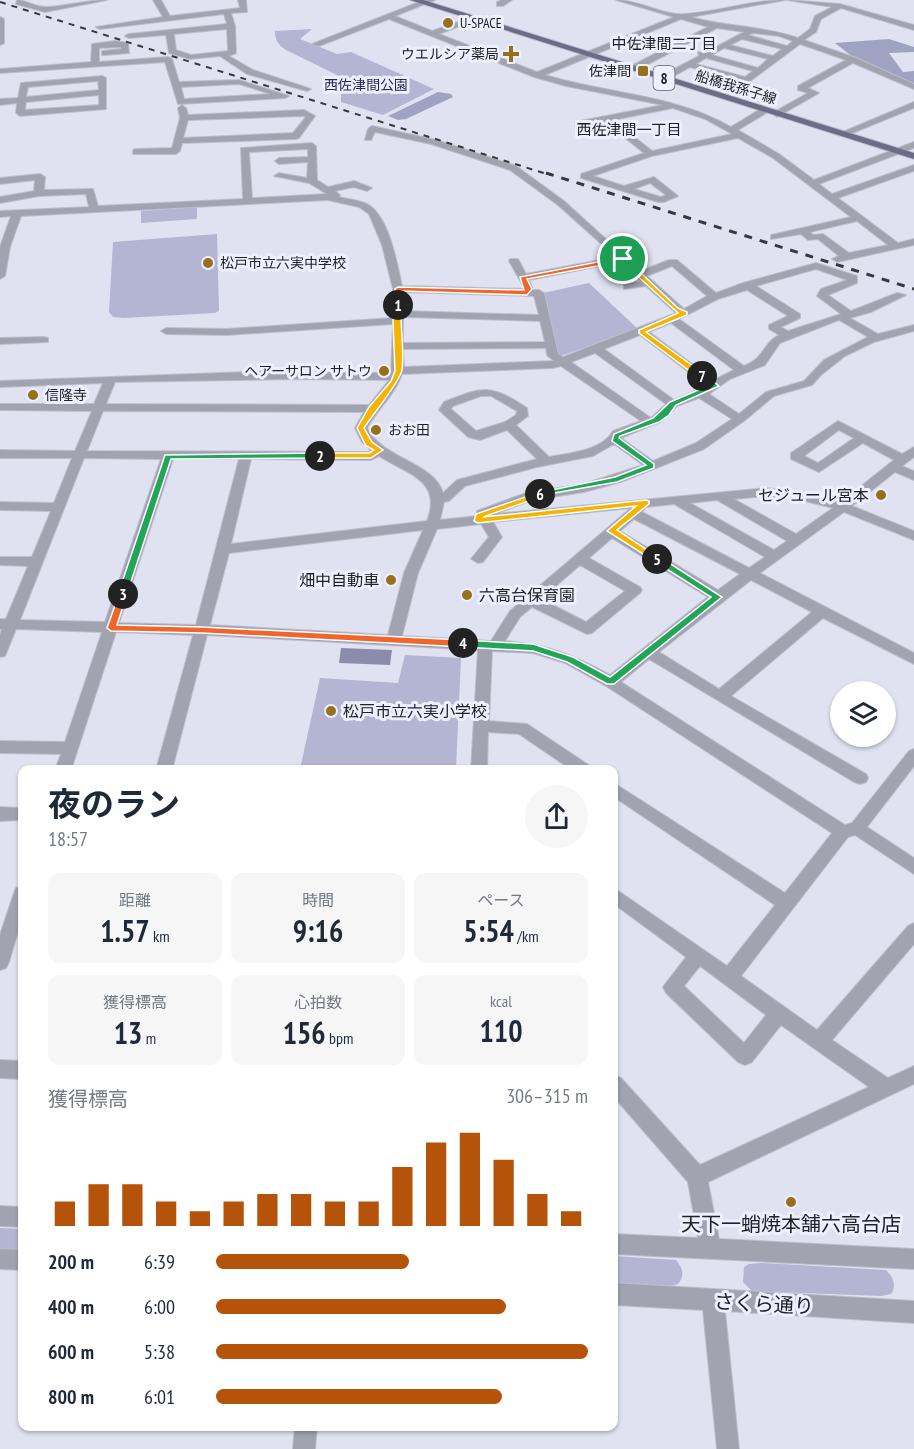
<!DOCTYPE html>
<html lang="ja">
<head>
<meta charset="utf-8">
<style>
	:root { --surface:#fff; --page:#f6f6f7; --text:#1f2937; --muted:#747a83; --accent:#b45309 }
	body { margin:0; font-family:"PT Sans Narrow","Noto Sans JP",sans-serif; background:var(--page); color:var(--text); height:100vh; display:flex; flex-direction:column; font-size:22px; white-space:nowrap }
	* { box-sizing:border-box; margin:0 }
	p { font-size:20px; color:var(--muted) }
	.icon { flex:none; width:33px; height:33px; fill:none; stroke:currentColor; stroke-width:2; stroke-linecap:round; stroke-linejoin:round }
	.map { position:relative; flex:1; overflow:hidden }
	.drawer { position:absolute; left:18px; top:765px; width:600px; height:666px; display:flex; flex-direction:column; background:var(--surface); border-radius:12px; box-shadow:0 2px 4px #0004 }
	.drawer>* { flex:none }
	.tools { position:absolute; left:830px; top:681px; display:grid; gap:12px }
	.tools a { display:grid; place-items:center; width:66px; height:66px; border-radius:50%; background:var(--surface); box-shadow:0 2px 4px #0004; font-size:30px }
	.pin { position:absolute; display:grid; place-items:center; width:51px; height:51px; color:#fff; margin:-26px; border:3px solid #fff; border-radius:50%; box-shadow:0 2px 6px #0007 }
	.km { position:absolute; width:30px; height:30px; margin:-15px; border-radius:50%; background:#222; color:#fff; font-size:16px; line-height:30px; text-align:center }
	.round { display:grid; place-items:center; flex:none; width:63px; height:63px; border-radius:32px; background:var(--page) }
	.overview { display:flex; align-items:center; justify-content:space-between; height:102px; padding:0 30px }
	h1 { font-size:33px; font-weight:700; line-height:45px }
	.metrics { display:grid; grid-template-columns:repeat(3,1fr); gap:9px; height:102px; padding:6px 30px }
	.metrics div { display:grid; align-content:center; border-radius:12px; background:var(--page); text-align:center }
	.metrics b { font-size:30px; font-weight:700 }
	.metrics small { font-size:16px; font-weight:400 }
	.metrics p { font-size:16px }
	.chart { height:168px; padding:12px 30px }
	.chart p { display:flex; justify-content:space-between }
	.chart svg { width:100%; height:108px; margin-top:6px; stroke:var(--accent); stroke-width:6 }
	ul { padding:0 30px; list-style:none; font-size:20px }
	li { display:grid; grid-template-columns:96px 72px 1fr; align-items:center; height:45px }
	li i { height:15px; border-radius:8px; background:var(--accent) }
	.map>svg:first-child { display:block }
</style>
</head>
<body>
<div class="map">
<svg width="914" height="1449" viewBox="0 0 914 1449">
	<rect width="100%" height="100%" fill="#e1e2f1"/>
	<path fill="#b3b5d3" d="M312 29 300 39 337 54 351 52 434 89 383 115 341 102V77L286 50C278 45 275 40 275 31Z
		M197 207V219L141 223V211Z
		M217 234 219 311 215 313 124 318 113 317 109 312 113 242Z
		M589 283 639 330 560 356 556 355 543 293Z
		M405 655 461 658 456 769H300L320 678 398 683Z
		M0 1228 22 1229V1253H0Z
		M614 1256 676 1260C683 1268 685 1276 678 1284L668 1287 614 1284Z
		M761 1263 886 1270C893 1277 897 1285 891 1294L881 1296 752 1291 743 1282 744 1267 749 1264Z"/>
	<path fill="#a0a2c2" d="M889 39 914 47V52L889 53 903 72 914 71V84L854 58 835 43Z
		M438 92 451 94 453 97 406 119 398 120 388 116Z"/>
	<path fill="#8b8cab" d="M341 648 392 650 390 665 339 663Z"/>
	<g fill="none" stroke-linecap="round" stroke-linejoin="round">
		<defs>
			<path id="minor" d="M17 0C26 0 36 8 48 7 68 6 87 0 107 0L45 12 16 4Z
				M153 0H161L170 16 240 8 238 0H246L247 12 231 13 235 26 236 53 229 56 253 70 311 89 307 91 247 74 220 56 190 59 169 53 166 35 129 38 125 36 129 34 227 24 224 14 100 29 96 27 163 17ZM227 29 228 51 191 55 176 50 174 34Z
				M424 0H435L395 16 432 31 476 16V20L439 34 537 72 674 17 616 0C639 0 665 16 684 14 718 12 750 0 785 0L691 17C726 27 764 26 798 38L810 29 815 16 832 7 787 0 840 4 914 25V30L841 8 821 19 816 32 804 40 856 58 914 84V89L853 63 808 88 819 93 777 117 773 114 774 112 808 93 798 90V86L846 60 800 44 749 82 690 67 667 80H661V76L699 56 698 52 705 53 744 32 717 28 635 71H629V67L708 27 681 19 545 75C607 94 674 94 731 127L762 108H768V112L738 130 779 154 814 180 914 142V148L819 184 832 194 914 165V171L838 198 898 243 914 239V245L837 262 832 259 839 256 818 239 808 240 801 234 771 239V235L851 217 773 158 738 138 652 156 593 176 624 186 654 177 678 196 664 202H658L581 178V174L644 153 604 121 578 127 575 126V122L663 105 566 86 534 77 389 19 319 46 312 44ZM753 33 779 36 793 41 787 46 748 35ZM742 39 782 49 773 56 730 45ZM724 48 768 59 758 68 712 55ZM706 58 753 71 745 77 696 64ZM673 108 705 119 732 134 652 151 613 120ZM650 183 666 195 661 197 634 189ZM857 221 888 245 849 253 823 234 813 235 810 232Z
				M502 0H512L503 6H497V2Z
				M0 17 4 19V43L0 45Z
				M115 41 128 43 129 53 105 55H102V51L122 49 121 47 99 48V62L168 57 172 59 179 82 239 80 289 96 285 98 178 104 165 62 0 73V69L91 62 92 44ZM239 84 271 94 184 99 181 87Z
				M102 76 106 78V109L20 116 16 113 17 103 0 105V99L18 98 21 83ZM98 81 99 90 26 97 28 87ZM99 95V105L25 110 26 102Z
				M914 102V108L845 136 838 134Z
				M182 105 186 108 188 115 304 110 315 116 299 138 296 139 182 143 180 151 176 154H133V150L136 149 172 148 180 118 178 108ZM303 116 306 117 293 133 183 138 188 120Z
				M372 126 436 140 516 166 564 201 641 271 669 260H677L716 293 743 283 816 263 857 276V283L828 295 851 311 897 293 906 295 871 312 850 318 878 334 914 325V331L874 342 845 356 821 375 812 385 774 396 744 421 704 449 621 482 584 492 532 500 495 514 766 488 805 493 841 502 894 460 863 443 819 472 791 459V453L838 421 902 454 914 447V457L902 466 914 471V480L895 472 852 506 914 531V540L844 512 760 573 914 653V664L823 618 731 696 866 774 868 778 866 782 860 784 854 782 649 659 621 682 845 825 852 823 909 751 914 749V766L867 827 914 858V874L855 835 848 837 741 976 817 1030 908 926 914 923V944L832 1040 888 1078 914 1066V1084L708 1182 719 1239 914 1249V1269L614 1254V1234L698 1238 688 1182 614 1097V1075L621 1078 700 1165 869 1087 781 1025 752 1062 745 1065 738 1062 666 993 663 987 686 957 614 904V888L727 966 775 905 614 797V783L785 893 832 833 606 686 565 663 533 653 492 651 489 721 527 724 590 766 592 770H572L519 734 488 732 487 770H471L478 650 207 635 172 770H156L193 635 116 632 71 770H55L61 754 0 753V741L65 742 102 632 16 629 5 656 0 657V635L2 629H0V619H6L28 566 0 565V557H32L51 511 0 510V502L54 503 72 458H0V450L75 451 92 411 0 410V404H94L103 383 0 387V381L248 372 391 373 393 324 227 335 166 334 161 331 166 328 227 329 393 318V289L382 245 369 214 359 207 328 200 21 216 10 247 5 276 0 279V247L11 216 0 217V211L89 207 86 194 39 196 0 203V197L34 191 35 180 0 184V178L40 174 45 177 44 190 93 189 98 206 243 199 241 148 312 143 316 146 317 180 328 187 354 181 372 188 367 191 354 187 335 191 340 195 339 197C347 199 359 200 367 204 389 216 397 263 402 286L525 289 509 261 510 259H518L526 274 616 257 558 205 510 170 431 144 375 132 371 140H365L368 129ZM308 149V157L279 158 275 161 279 164 308 162 307 178 279 173 274 176 309 183 327 194 252 198 249 152ZM621 262 641 281 624 285V289L646 286 676 313 563 357 558 354 544 293 539 290H529L532 287 529 280ZM672 266 707 296 684 309 647 276ZM816 269 847 280 821 289 817 296 841 314 788 331 781 327 800 318V314L756 286ZM747 290 788 316 769 325V329L779 335C762 344 766 357 744 366L679 319 718 299ZM403 292 534 296 539 315 403 311ZM403 317 540 321 545 342 403 343ZM839 320 868 337 824 360 804 381 766 392 739 414 709 394 730 379 765 365 780 343ZM671 323 734 370 714 380 649 332ZM640 335 707 386 674 400 604 349ZM546 348 547 355 554 361 404 367 403 349ZM595 353 666 404 651 418 571 362ZM561 366 641 421 613 431C602 451 569 453 549 457L516 425 528 416 527 408C490 384 484 386 444 402L439 410 468 437 480 440 507 430 537 459 457 480 443 493C434 462 382 459 367 428 377 410 396 393 402 374L553 368ZM297 379 389 380 369 405 106 404 115 382ZM481 396H491L517 411 516 415 505 422 476 431 451 409 453 406ZM699 398 732 419 696 443 653 461 621 438 660 422 677 406ZM103 411 364 412 355 428 362 442 371 450 368 452 87 451ZM839 430 854 438 818 463 804 456ZM614 444 643 465 584 484 526 493 477 511V516L440 520 444 502 449 501 465 486 537 467 593 456ZM379 456C407 474 443 480 427 521L231 544 251 459 371 460ZM84 458 161 459 105 622 20 620ZM173 459H239L196 625 119 623ZM766 496 805 501 833 508 796 534 734 499ZM717 500 787 541 774 550 690 503ZM674 504 765 557 749 568 642 512 646 507ZM631 508 510 611 491 641 402 636 418 573 437 529 481 524 489 537 471 559 478 563 483 562 502 537 493 522ZM634 519 740 574 718 590 620 531ZM423 530 404 573 388 635 210 625 229 553ZM612 538 708 597 610 675C574 655 547 644 505 641L520 617 532 607 587 634 592 633 640 593 642 590 640 587 589 558ZM580 565 625 591 586 622 541 599ZM751 580 812 612 719 689 659 652ZM700 966 766 1015 744 1043 684 986Z
				M44 337 48 338V342L0 344V338Z
				M0 807 22 808V820L0 821Z
				M22 886V918L9 962 6 968 0 970V935L14 893 16 888Z
				M0 1060 22 1061V1079L0 1078Z
				M0 1206 22 1207V1227L0 1226Z
				M0 1249 22 1250V1270L0 1269Z
				M614 1283 914 1301V1323L725 1311 739 1449H717L703 1310 614 1305Z
				M295 1426H317L315 1449H293Z"/>
			<path id="major" d="M410 0H423L914 153V159Z"/>
		</defs>
		<use href="#minor" stroke="#bebfcd" stroke-width="2"/>
		<use href="#major" stroke="#bebfcd" stroke-width="2"/>
		<use href="#minor" fill="#a2a3b1" fill-rule="evenodd"/>
		<use href="#major" fill="#6b6d86" fill-rule="evenodd"/>
		<path stroke="#37383e" stroke-width="2" stroke-dasharray="6 6" stroke-linecap="butt" d="M0 2 550 175"/>
		<path stroke="#37383e" stroke-width="3" stroke-dasharray="8 8" stroke-linecap="butt" d="M546 173 914 289"/>
	</g>
	<path fill="#f0652b" stroke="#fff" stroke-width="1.5" d="M623 257 625 261 527 279 532 289 527 295 401 291 402 305 398 307 395 305V289L398 287 524 290 520 277Z"/>
	<path fill="#f5b400" stroke="#fff" stroke-width="1.5" d="M398 302 402 305C399 326 405 349 402 370 400 382 373 414 364 428L372 442 383 450 371 458H317V454L320 453H369L374 450 366 446 357 428 369 407 391 381 395 371 393 321 395 305Z"/>
	<path fill="#22a559" stroke="#fff" stroke-width="1.5" d="M320 453 323 454V458L171 459 127 594 120 596 118 594 165 455Z"/>
	<path fill="#f0652b" stroke="#fff" stroke-width="1.5" d="M120 591 127 594 117 625 202 627 463 640 468 643 463 647 202 633 111 631 107 628Z"/>
	<path fill="#22a559" stroke="#fff" stroke-width="1.5" d="M654 557H660L722 597 614 684H607L567 662 533 651 463 647 459 643 463 640 533 644 573 657 610 677 711 597 654 561Z"/>
	<path fill="#f5b400" stroke="#fff" stroke-width="1.5" d="M540 492 544 494 543 496 483 517 646 500 649 501V504L617 530 661 559 654 561 607 531 636 506 478 523 474 521 476 514Z"/>
	<path fill="#22a559" stroke="#fff" stroke-width="1.5" d="M699 374H704L719 386 676 405 669 415 659 422 620 436 619 438 654 464V468L617 482 537 496V493L615 477 646 465 612 441 614 434 653 418 670 402 710 385 699 378Z"/>
	<path fill="#f5b400" stroke="#fff" stroke-width="1.5" d="M621 258H625L678 308 687 312V315L646 332 704 374V378H699L639 333V330L678 313 621 261Z"/>
	<g fill="#97701b" stroke="#eeeffe" stroke-width="2">
		<circle cx="448" cy="23" r="6"/>
		<path d="M508 45h6v6h6v6h-6v6h-6v-6h-6v-6h6z"/>
		<rect x="637" y="65" width="12" height="12" rx="3"/>
		<circle cx="208" cy="263" r="6"/>
		<circle cx="384" cy="371" r="6"/>
		<circle cx="33" cy="395" r="6"/>
		<circle cx="376" cy="430" r="6"/>
		<circle cx="881" cy="495" r="6"/>
		<circle cx="391" cy="580" r="6"/>
		<circle cx="467" cy="595" r="6"/>
		<circle cx="331" cy="711" r="6"/>
		<circle cx="791" cy="1202" r="6"/>
	</g>
	<g text-anchor="middle" dominant-baseline="central" stroke-width="6" stroke-linejoin="round" paint-order="stroke">
		<g font-size="14" fill="#212227" stroke="#eeeffe" text-anchor="start">
			<text x="460" y="23">U-SPACE</text>
			<text x="499" y="54" text-anchor="end">ウエルシア薬局</text>
			<text x="631" y="71" text-anchor="end">佐津間</text>
			<text x="220" y="263">松戸市立六実中学校</text>
			<text x="372" y="371" text-anchor="end">ヘアーサロン サトウ</text>
			<text x="45" y="395">信隆寺</text>
			<text x="388" y="430">おお田</text>
		</g>
		<g font-size="14" fill="#2a2954" stroke="#eeeffe">
			<text x="366" y="85">西佐津間公園</text>
		</g>
		<g font-size="14" fill="#212227" stroke="#eeeffe">
			<text transform="translate(736 87) rotate(17)">船橋我孫子線</text>
		</g>
		<g font-size="15" fill="#212227" stroke="#eeeffe">
			<text x="664" y="43">中佐津間二丁目</text>
			<text x="629" y="129">西佐津間一丁目</text>
		</g>
		<rect fill="#eeeffe" stroke="#5e6068" stroke-width="1.5" x="653.5" y="66" width="21" height="24" rx="4.5"/>
		<g font-size="15" font-weight="bold" fill="#212227">
			<text x="664" y="78">8</text>
		</g>
		<g font-size="16" fill="#212227" stroke="#eeeffe" text-anchor="end">
			<text x="869" y="495">セジュール宮本</text>
			<text x="379" y="580">畑中自動車</text>
			<text x="479" y="595" text-anchor="start">六高台保育園</text>
			<text x="343" y="711" text-anchor="start">松戸市立六実小学校</text>
		</g>
		<g font-size="20" fill="#212227" stroke="#eeeffe">
			<text x="791" y="1224">天下一蛸焼本舗六高台店</text>
		</g>
		<g font-size="20" fill="#212227" stroke="#eeeffe">
			<text transform="translate(764 1304) rotate(3)">さくら通り</text>
		</g>
	</g>
</svg>
<div class="tools">
<a><svg class="icon" aria-label="layers" viewBox="0 0 24 24"><path d="M12 4l9 5-9 5-9-5zM3 14l9 5 9-5"/></svg></a>
</div>
<div class="pin" style="left:623px;top:259px;background:#1e9e55"><svg class="icon" aria-label="arrive" viewBox="0 0 24 24"><path d="M6 21V4h12l-3 4 3 4H6"/></svg></div>
<b class="km" style="left:398px;top:305px">1</b>
<b class="km" style="left:320px;top:456px">2</b>
<b class="km" style="left:123px;top:594px">3</b>
<b class="km" style="left:463px;top:643px">4</b>
<b class="km" style="left:657px;top:559px">5</b>
<b class="km" style="left:540px;top:494px">6</b>
<b class="km" style="left:702px;top:376px">7</b>
<section class="drawer">
<div class="overview"><div><h1>夜のラン</h1><p>18:57</p></div><a class="round"><svg class="icon" aria-label="share" viewBox="0 0 24 24"><path d="M12 15V3M7 8l5-5 5 5M5 13v7h14v-7"/></svg></a></div>
<div class="metrics">
<div><p>距離</p><b>1.57<small> km</small></b></div>
<div><p>時間</p><b>9:16</b></div>
<div><p>ペース</p><b>5:54<small> /km</small></b></div>
</div>
<div class="metrics">
<div><p>獲得標高</p><b>13<small> m</small></b></div>
<div><p>心拍数</p><b>156<small> bpm</small></b></div>
<div><p>kcal</p><b>110</b></div>
</div>
<div class="chart"><p><span>獲得標高</span>306–315 m</p>
<svg viewBox="0 0 160 44" preserveAspectRatio="none"><path d="M5 44V34M15 44V27M25 44V27M35 44V34M45 44V38M55 44V34M65 44V31M75 44V31M85 44V34M95 44V34M105 44V20M115 44V10M125 44V6M135 44V17M145 44V31M155 44V38"/></svg>
</div>
<ul>
<li><b>200 m</b>6:39<i style="width:52%"></i></li>
<li><b>400 m</b>6:00<i style="width:78%"></i></li>
<li><b>600 m</b>5:38<i style="width:100%"></i></li>
<li><b>800 m</b>6:01<i style="width:77%"></i></li>
</ul>
</section>
</div>
</body>
</html>
